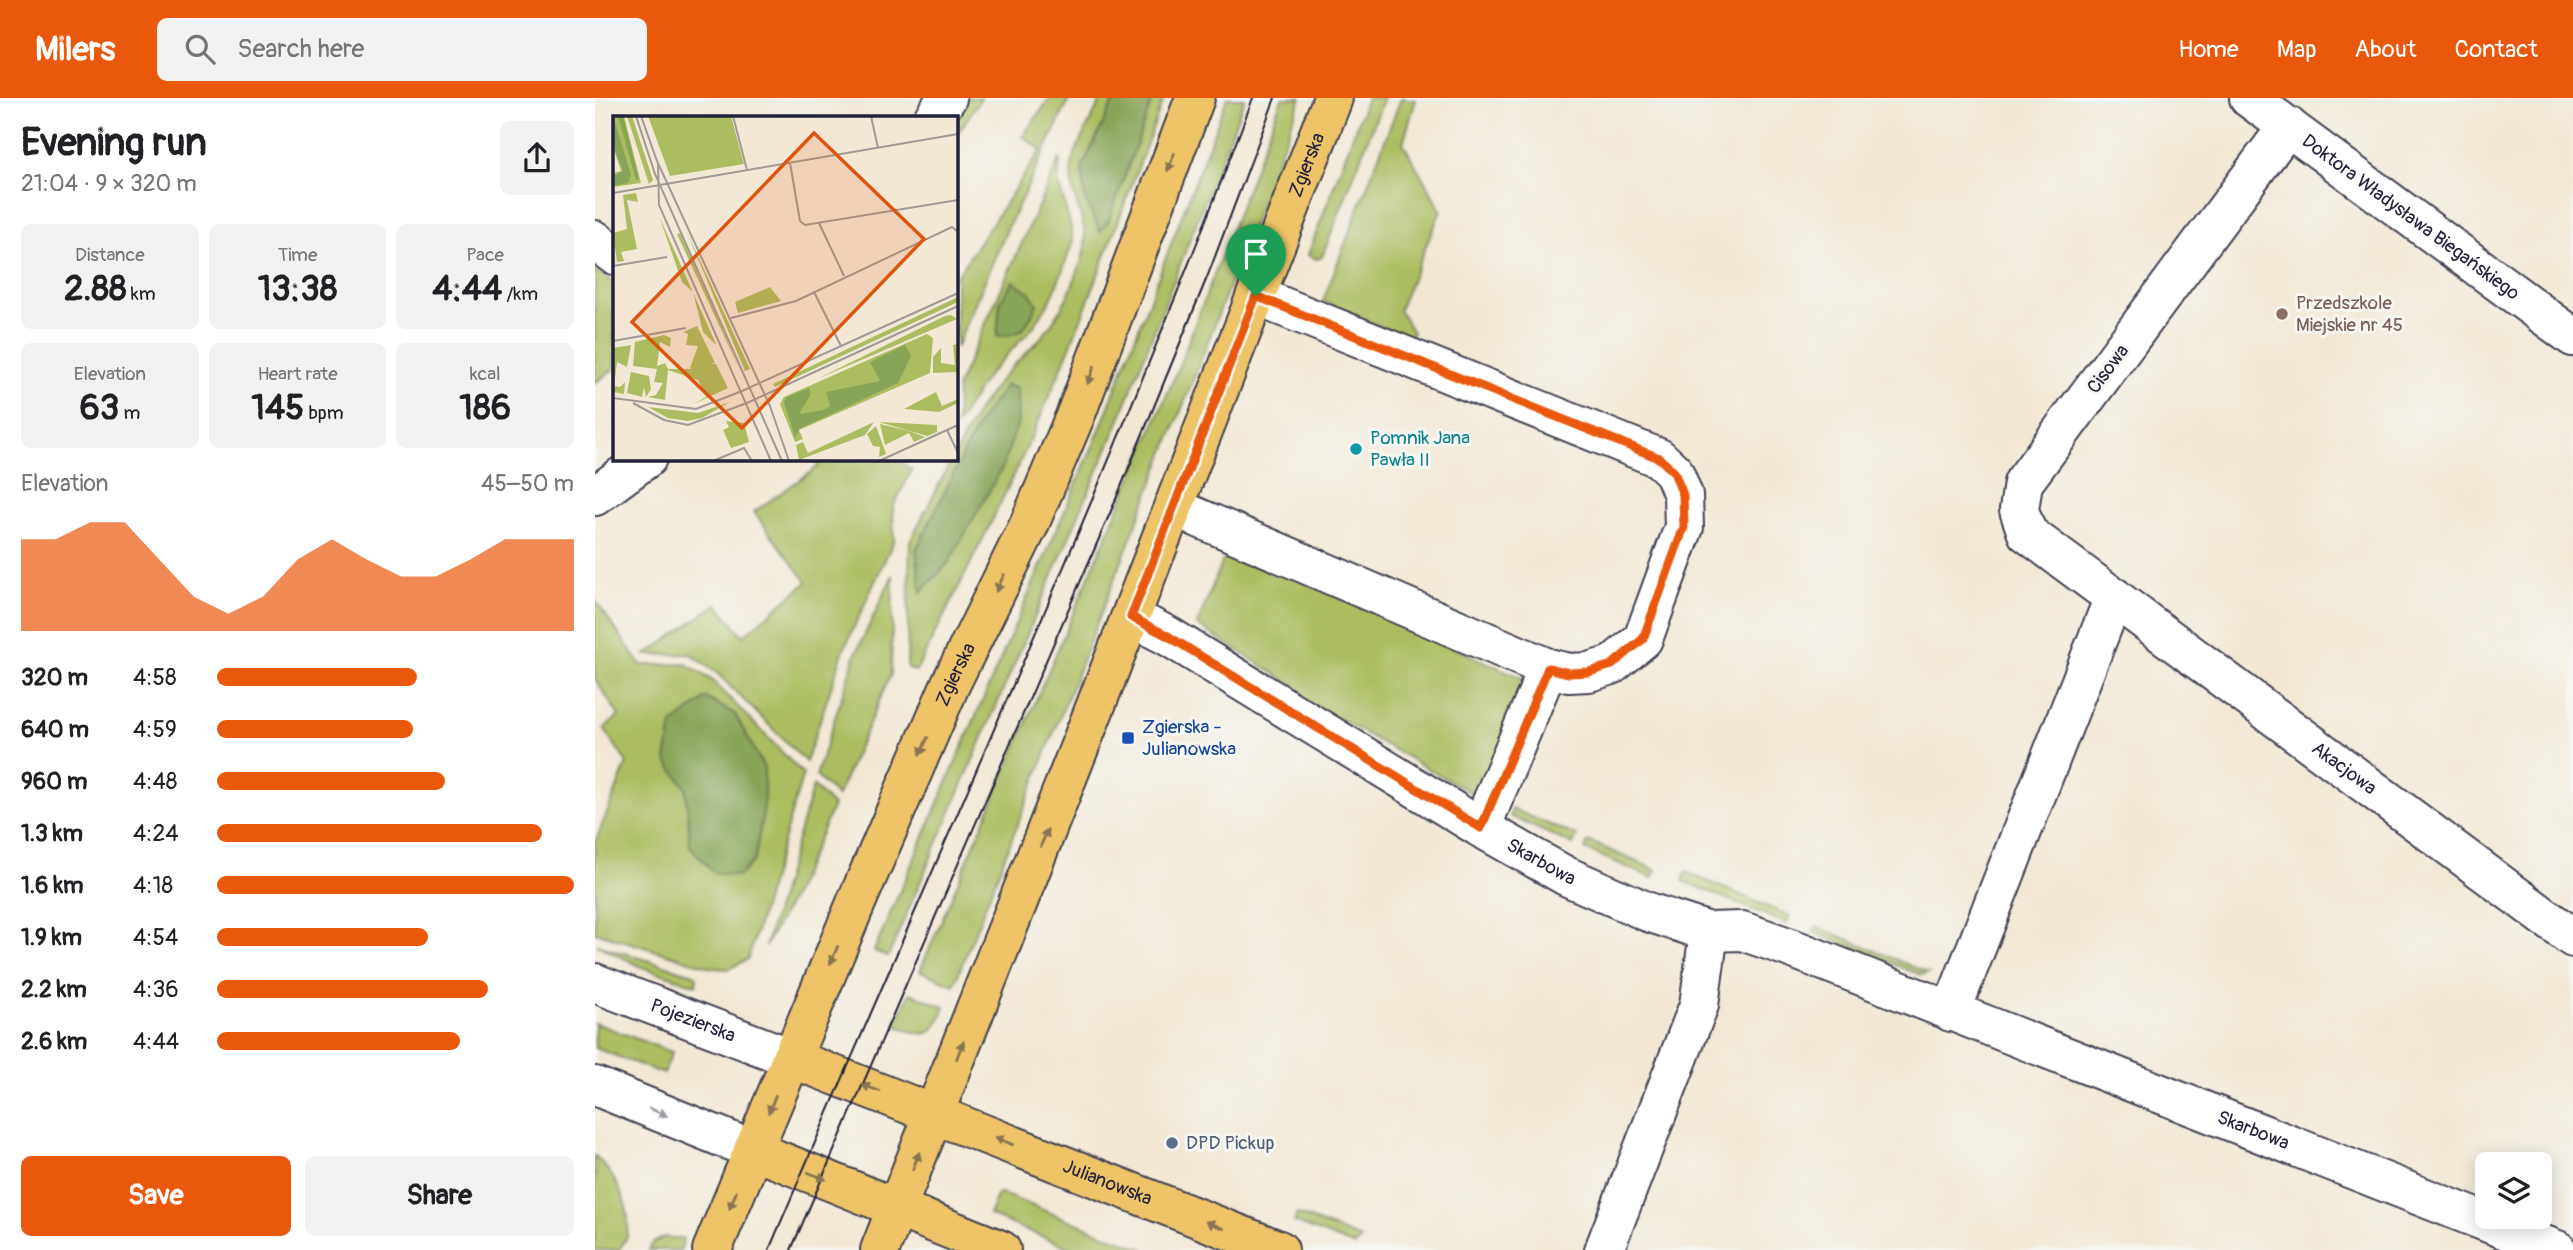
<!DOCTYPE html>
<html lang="en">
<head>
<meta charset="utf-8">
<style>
	:root { --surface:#fff; --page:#f2f2f2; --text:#202124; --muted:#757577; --accent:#ea580c }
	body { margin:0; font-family:Pangolin,sans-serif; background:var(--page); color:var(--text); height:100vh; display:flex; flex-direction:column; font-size:26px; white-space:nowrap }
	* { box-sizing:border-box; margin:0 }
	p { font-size:23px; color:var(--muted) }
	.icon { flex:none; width:38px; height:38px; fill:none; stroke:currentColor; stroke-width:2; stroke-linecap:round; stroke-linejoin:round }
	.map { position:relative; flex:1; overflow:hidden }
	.details { display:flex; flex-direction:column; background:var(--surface); width:595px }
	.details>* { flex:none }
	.fabs { position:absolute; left:1880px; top:1054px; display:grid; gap:14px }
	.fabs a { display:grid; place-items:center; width:77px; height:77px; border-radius:10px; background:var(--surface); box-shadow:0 4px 18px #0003; font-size:35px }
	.pin { position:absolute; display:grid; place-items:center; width:60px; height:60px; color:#fff; margin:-72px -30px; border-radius:50% 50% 50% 0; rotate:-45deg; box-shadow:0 0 7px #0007 }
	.pin .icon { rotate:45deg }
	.round { display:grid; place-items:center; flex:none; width:74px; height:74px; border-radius:10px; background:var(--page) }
	.head { display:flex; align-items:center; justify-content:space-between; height:119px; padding:0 21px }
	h1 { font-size:38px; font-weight:700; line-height:52px }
	.stats { display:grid; grid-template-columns:repeat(3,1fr); gap:10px; height:119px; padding:7px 21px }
	.stats div { display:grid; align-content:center; border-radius:10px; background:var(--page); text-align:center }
	.stats b { font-size:35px; font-weight:700 }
	.stats small { font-size:19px; font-weight:400 }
	.stats p { font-size:19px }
	.chart { height:196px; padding:14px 21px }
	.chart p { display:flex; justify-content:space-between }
	.chart svg { width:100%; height:126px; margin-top:7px; fill:var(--accent); opacity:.7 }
	.action { display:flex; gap:14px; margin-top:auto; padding:14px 21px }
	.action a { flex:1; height:80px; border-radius:10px; background:var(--accent); color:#fff; font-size:28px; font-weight:700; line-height:80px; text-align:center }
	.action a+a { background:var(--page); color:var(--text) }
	ul { padding:0 21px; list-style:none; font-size:23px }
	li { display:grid; grid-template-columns:112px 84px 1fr; align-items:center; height:52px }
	li i { height:18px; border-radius:9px; background:var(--accent) }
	header { display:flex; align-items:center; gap:42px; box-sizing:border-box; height:98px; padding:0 35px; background:var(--accent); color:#fff }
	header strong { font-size:33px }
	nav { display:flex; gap:38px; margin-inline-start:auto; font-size:24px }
	.search { width:490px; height:63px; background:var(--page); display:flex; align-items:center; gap:18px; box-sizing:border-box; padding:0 24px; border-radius:10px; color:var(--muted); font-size:26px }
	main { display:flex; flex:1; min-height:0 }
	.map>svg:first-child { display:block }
</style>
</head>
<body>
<header>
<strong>Milers</strong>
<div class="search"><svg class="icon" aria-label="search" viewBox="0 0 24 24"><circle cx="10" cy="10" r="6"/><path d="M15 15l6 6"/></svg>Search here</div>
<nav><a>Home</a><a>Map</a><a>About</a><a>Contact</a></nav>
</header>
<main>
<section class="details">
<div class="head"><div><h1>Evening run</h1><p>21:04 · 9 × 320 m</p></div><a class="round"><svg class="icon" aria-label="share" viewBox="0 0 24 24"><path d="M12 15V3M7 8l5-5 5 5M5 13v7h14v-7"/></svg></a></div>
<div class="stats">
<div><p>Distance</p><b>2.88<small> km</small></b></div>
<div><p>Time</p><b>13:38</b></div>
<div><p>Pace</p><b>4:44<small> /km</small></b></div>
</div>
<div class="stats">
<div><p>Elevation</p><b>63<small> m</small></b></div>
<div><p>Heart rate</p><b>145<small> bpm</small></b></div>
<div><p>kcal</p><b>186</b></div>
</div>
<div class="chart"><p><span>Elevation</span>45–50 m</p>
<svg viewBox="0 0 160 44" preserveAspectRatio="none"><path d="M0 44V12L10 12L20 6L30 6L40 19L50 32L60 38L70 32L80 19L90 12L100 19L110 25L120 25L130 19L140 12L150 12L160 12V44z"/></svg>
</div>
<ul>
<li><b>320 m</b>4:58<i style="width:56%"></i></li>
<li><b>640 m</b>4:59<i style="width:55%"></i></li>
<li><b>960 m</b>4:48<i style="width:64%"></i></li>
<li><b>1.3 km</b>4:24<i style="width:91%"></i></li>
<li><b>1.6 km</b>4:18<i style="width:100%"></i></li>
<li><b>1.9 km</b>4:54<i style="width:59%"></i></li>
<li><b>2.2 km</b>4:36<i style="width:76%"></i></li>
<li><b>2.6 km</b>4:44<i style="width:68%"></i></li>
</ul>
<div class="action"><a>Save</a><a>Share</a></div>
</section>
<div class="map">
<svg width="1978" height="1152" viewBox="0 0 1978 1152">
	<rect width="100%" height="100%" fill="#f6f6f2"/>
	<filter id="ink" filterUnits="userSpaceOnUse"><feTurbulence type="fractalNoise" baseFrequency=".0143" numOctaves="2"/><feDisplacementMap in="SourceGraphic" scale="14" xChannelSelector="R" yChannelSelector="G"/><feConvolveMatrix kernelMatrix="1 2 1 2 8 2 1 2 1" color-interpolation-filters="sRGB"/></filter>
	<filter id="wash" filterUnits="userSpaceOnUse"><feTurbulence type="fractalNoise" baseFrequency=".00686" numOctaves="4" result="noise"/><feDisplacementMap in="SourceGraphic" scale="28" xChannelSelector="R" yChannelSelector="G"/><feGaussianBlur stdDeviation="1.57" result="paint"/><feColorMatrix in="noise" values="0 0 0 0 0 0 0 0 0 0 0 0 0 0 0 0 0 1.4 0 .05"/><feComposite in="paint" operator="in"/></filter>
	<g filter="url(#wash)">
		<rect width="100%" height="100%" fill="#f3e8d5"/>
		<path fill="#abbd60" stroke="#66704e" stroke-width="2" d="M370 0H386L361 38 360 19Z
			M455 0H475L413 129 361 250V179L446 52 428 38Z
			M507 0H569C530 104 493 209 449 311 410 400 365 486 321 573L312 570 315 443 357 361 360 360 361 355C373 331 385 306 402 286 416 267 435 253 450 235 467 213 480 184 488 158 497 128 475 103 476 74 477 52 498 20 507 0Z
			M632 0H650L522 328 293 859 279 853 504 334Z
			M687 0H706L599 280 359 887 325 873 582 273Z
			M772 0H789L727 159 722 161 713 157Z
			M806 0 821 2 808 45 846 112 804 212 818 234 815 242 728 203Z
			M465 60 463 84 475 125 478 143 467 174 457 199 439 228 392 278 361 327 362 289Z
			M0 171 19 185V271L0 285Z
			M219 361H301L317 372 298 409 299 442 249 551 211 664 123 576 96 556 51 557 122 506 148 538 212 484 159 414 224 368Z
			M646 456 927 580 932 596 891 703 699 596 701 589 602 527 628 462 637 457Z
			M298 477 296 576 242 698 221 678 261 555Z
			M0 502 46 567 91 566 118 583 208 676 153 861 134 871 118 870 0 834V745L32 665 9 631 24 618 0 581Z
			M218 688 238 708 199 796 170 849Z
			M917 711 982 738 978 747 915 718Z
			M993 743 1061 772 1057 780 990 751Z
			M1091 774 1195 818 1192 826 1088 783Z
			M1221 828 1333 875 1326 877 1218 834Z
			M2 847 99 876 102 879 101 887 47 869Z
			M315 895 350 909C336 943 331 939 300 927Z
			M0 925 77 954 69 976 0 950Z
			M0 1058C20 1076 38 1110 32 1138 31 1142 26 1148 24 1152H0Z
			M403 1095 415 1099 550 1152H480L394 1117Z
			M702 1116 766 1141 760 1148 699 1124Z
			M69 1139 88 1141 86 1152H53L58 1145Z"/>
		<path fill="#88a456" stroke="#556348" stroke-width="2" d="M520 0H558L514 122 505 134 490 101 487 70Z
			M418 183 435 195 442 206C431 229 429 238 402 238L405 204Z
			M411 287 422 291 423 324 407 370 354 464 326 494 321 452 384 324Z
			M111 600 140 616 169 670V709L160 761 144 778 119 775 95 748 91 690 71 662 77 627Z"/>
	</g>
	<g filter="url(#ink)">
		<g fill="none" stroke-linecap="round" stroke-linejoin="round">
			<defs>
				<g id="minor">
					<path id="s1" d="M1654 0 1978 239"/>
					<path d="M339 19 352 0"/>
					<path id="s2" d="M1693 28 1428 385 1424 412 1432 435 1978 840"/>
					<path d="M0 142 19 157"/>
					<path d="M0 398 52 360"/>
					<path d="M578 409 953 570 974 575 994 574 1017 567 1048 541 1089 429 1088 397 1079 374 1064 360 661 198"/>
					<path id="s3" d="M536 519 573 538 886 730 971 778 1053 814 1114 834 1147 833 1196 850 1962 1152"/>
					<path d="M886 730 953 570"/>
					<path id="s4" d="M0 885 196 960"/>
					<path d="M1356 914 1519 499"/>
					<path d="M0 988 158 1052"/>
					<path d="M1009 1152 1104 907 1114 834"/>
				</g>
				<g id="major">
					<path id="s5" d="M196 960 684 1152"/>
					<path d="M158 1052 406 1152"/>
					<path id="s6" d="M117 1152 261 805 356 585 434 427 481 316 600 0"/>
					<path id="s7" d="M285 1152 494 625 738 0"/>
				</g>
			</defs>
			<use href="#minor" stroke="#414052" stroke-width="42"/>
			<use href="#major" stroke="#414052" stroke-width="42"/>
			<use href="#minor" stroke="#fff" stroke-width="38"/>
			<use href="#major" stroke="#efc469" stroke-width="38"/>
			<path stroke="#22223b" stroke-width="2" d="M174 1152C337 768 511 390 658 0
				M196 1152 519 406 613 177 680 0"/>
		</g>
		<defs><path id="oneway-solid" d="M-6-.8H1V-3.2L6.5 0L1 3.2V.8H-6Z" transform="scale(1.75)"/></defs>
		<g fill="#887352">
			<use href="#oneway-solid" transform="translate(576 64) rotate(111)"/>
			<use href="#oneway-solid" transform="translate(496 277) rotate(111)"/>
			<use href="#oneway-solid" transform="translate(405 485) rotate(116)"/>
			<use href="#oneway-solid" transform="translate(329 648) rotate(113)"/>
			<use href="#oneway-solid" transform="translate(449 740) rotate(-68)"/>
			<use href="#oneway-solid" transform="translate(239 857) rotate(113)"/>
			<use href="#oneway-solid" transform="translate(365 952) rotate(-69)"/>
			<use href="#oneway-solid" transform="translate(276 990) rotate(-159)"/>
			<use href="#oneway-solid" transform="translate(177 1006) rotate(112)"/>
			<use href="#oneway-solid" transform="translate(409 1043) rotate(-157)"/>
			<use href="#oneway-solid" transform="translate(321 1063) rotate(-68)"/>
			<use href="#oneway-solid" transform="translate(222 1078) rotate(22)"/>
			<use href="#oneway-solid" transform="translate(138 1102) rotate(112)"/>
			<use href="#oneway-solid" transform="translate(620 1127) rotate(-158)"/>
		</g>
		<use fill="#9c9ca7" href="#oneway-solid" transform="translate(63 1014) rotate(23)"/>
	</g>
	<g fill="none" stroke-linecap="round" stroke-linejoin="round" filter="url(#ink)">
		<defs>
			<path id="route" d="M661 198 1064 360 1079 374 1088 397 1089 429 1048 541 1017 567 994 574 974 575 953 570 886 730 573 538 536 519Z"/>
		</defs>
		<use href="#route" stroke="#fff" stroke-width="14"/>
		<use href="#route" stroke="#ea580c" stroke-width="9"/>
	</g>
	<circle fill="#8d6e63" stroke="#f6f6f2" stroke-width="2.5" cx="1687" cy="216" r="7"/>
	<circle fill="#0f9aa8" stroke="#f6f6f2" stroke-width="2.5" cx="761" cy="351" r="7"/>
	<rect fill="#1a4fb4" stroke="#f6f6f2" stroke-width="2.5" x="526" y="633" width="14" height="14" rx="3.5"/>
	<circle fill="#5c6f8a" stroke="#f6f6f2" stroke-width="2.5" cx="577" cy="1045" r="7"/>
	<g text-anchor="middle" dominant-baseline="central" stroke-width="6" stroke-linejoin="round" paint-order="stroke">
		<g font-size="19" fill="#22223b" stroke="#f6f6f2">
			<text stroke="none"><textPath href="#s7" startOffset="1166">Zgierska</textPath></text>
			<text stroke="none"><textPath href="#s1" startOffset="201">Doktora Władysława Biegańskiego</textPath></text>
			<text transform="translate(1513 271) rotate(-53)">Cisowa</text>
			<text stroke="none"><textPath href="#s6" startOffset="625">Zgierska</textPath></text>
			<text stroke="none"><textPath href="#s2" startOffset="891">Akacjowa</textPath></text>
			<text stroke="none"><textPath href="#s3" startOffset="478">Skarbowa</textPath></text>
			<text stroke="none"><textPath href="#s4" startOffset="105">Pojezierska</textPath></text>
			<text stroke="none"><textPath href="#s3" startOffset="1242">Skarbowa</textPath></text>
			<text stroke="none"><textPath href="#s5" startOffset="340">Julianowska</textPath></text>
		</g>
		<g font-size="19" fill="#785e54" stroke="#f6f6f2" text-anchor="start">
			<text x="1701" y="205">Przedszkole<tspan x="1701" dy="22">Miejskie nr 45</tspan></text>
		</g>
		<g font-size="19" fill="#0d838f" stroke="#f6f6f2" text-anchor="start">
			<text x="775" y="340">Pomnik Jana<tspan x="775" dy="22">Pawła II</tspan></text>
		</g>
		<g font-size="19" fill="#164399" stroke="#f6f6f2" text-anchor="start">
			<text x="547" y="629">Zgierska -<tspan x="547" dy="22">Julianowska</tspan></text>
		</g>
		<g font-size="19" fill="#4e5e75" stroke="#f6f6f2" text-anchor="start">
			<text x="591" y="1045">DPD Pickup</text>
		</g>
	</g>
	<g transform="translate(18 18)">
		<rect width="345" height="345" fill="#f3e8d5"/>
		<path d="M0 0H11L28 67 0 71V57L8 55 0 31ZM14 0H19L40 64 36 68ZM35 0H118L131 48 57 60ZM23 77 25 86 14 84 24 133 8 136 11 145 4 146 0 117 14 113 10 79ZM46 100 103 228H102L90 216 80 176 69 166ZM73 114 137 253 132 255ZM67 117 98 186 128 257 64 118ZM157 171 168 185 125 197 122 186ZM345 181V186L162 271 160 268ZM338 199 344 203 204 263 332 200ZM84 210 102 247 77 252 85 230 73 229 75 218 70 216ZM314 218 320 222 317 257 186 314 190 323 182 326 167 288 171 281ZM51 219 58 222 57 231 47 226 44 250 52 247 55 253H77L85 248H103L115 272 81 288 93 281 85 264 55 254 52 284 35 281 43 279 50 267 41 266 44 253 20 250 22 226ZM345 228V256L320 257V241L328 232V247L342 249 340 229ZM18 229 14 251 4 246 1 270 7 271 12 266 11 278 0 276V232ZM18 256 36 260 38 273 33 281 31 271 29 281 14 277ZM323 276 329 290 345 283V287L326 296 291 293ZM117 286 89 302 75 305 55 302 35 291 85 297ZM113 305 131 307 136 326 118 332 110 314 116 311ZM261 306 252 319 186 344 183 329 190 326 195 337ZM266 306 324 309V316L314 320ZM267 308 296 315 312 321 301 326 296 317 272 329ZM263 310 273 338 266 341 267 331 260 330 254 318Z" fill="#abbd60"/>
		<path d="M0 0 18 59 15 67 0 70V60L10 55 0 29ZM5 0H10L26 63 23 64ZM292 229 298 240 285 267 186 313 182 322 171 286 174 281 196 272 198 278 186 298 211 294 217 290 213 276 267 265 257 246Z" fill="#88a456"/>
		<path fill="none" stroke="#9f9997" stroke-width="2" d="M23 0 42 58 169 345M28 0 44 45 157 290 176 345M120 0 134 54M258 0 265 32M177 47 187 105 192 109 345 84M45 48 46 89 158 345M0 77 345 18M206 107 231 160M0 150 54 141M201 176 228 230M118 202 183 185 339 111 345 116M0 225 73 212M129 275 345 177M0 282 83 293 129 275M20 287 51 304 75 309 134 287M134 287 345 190M334 314 345 337M100 345 131 332 139 345M266 345 345 309"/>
		<path fill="#de560e" fill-opacity="0.15" stroke="#de560e" stroke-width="3.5" d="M201 17 311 123 129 312 19 206Z"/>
		<rect width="345" height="345" fill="none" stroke="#22223b" stroke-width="3.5"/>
	</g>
</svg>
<div class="fabs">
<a><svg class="icon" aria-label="layers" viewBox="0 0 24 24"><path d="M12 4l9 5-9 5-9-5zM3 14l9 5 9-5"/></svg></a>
</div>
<div class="pin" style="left:661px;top:198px;background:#1e9e55"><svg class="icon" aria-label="arrive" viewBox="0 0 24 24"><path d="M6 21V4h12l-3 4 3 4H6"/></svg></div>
</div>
</main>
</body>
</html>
